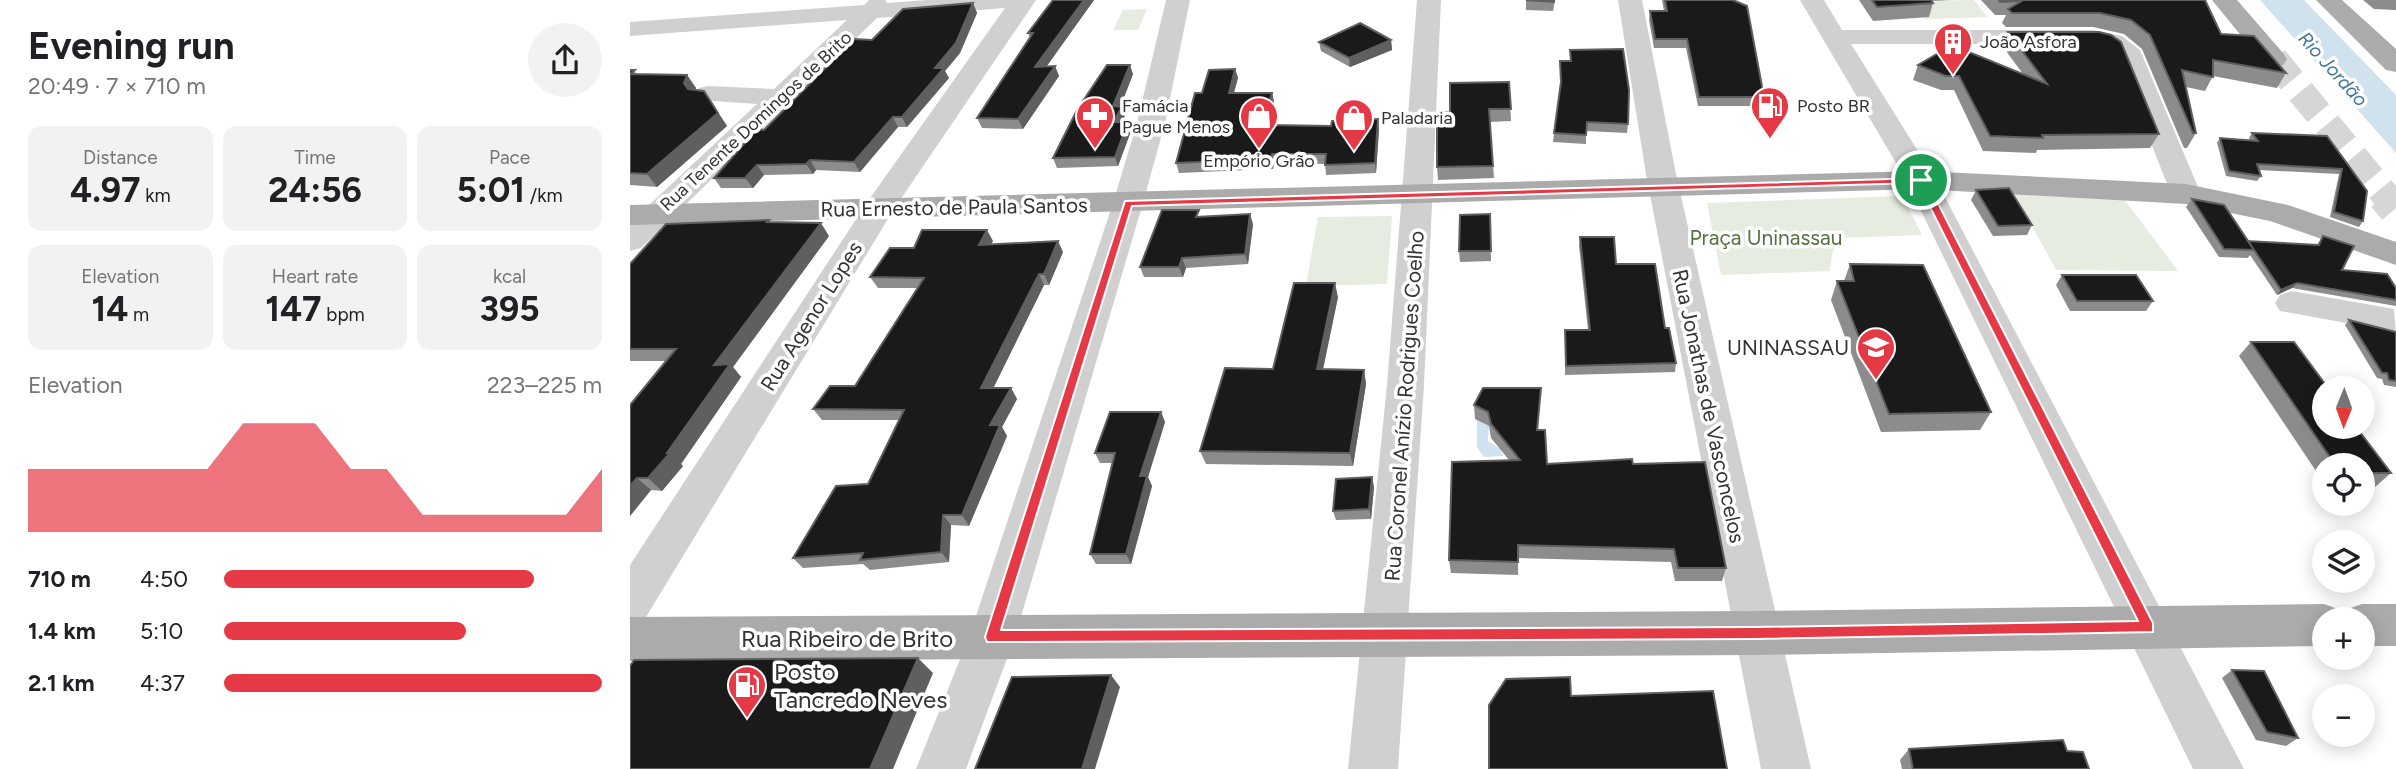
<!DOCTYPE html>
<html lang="en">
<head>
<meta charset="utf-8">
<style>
	:root { --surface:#fff; --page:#f2f2f2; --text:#202124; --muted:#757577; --accent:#e63946 }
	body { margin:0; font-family:Figtree,sans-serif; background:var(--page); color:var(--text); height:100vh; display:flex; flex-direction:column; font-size:26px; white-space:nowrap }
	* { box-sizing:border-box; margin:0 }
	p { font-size:23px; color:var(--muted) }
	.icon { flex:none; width:38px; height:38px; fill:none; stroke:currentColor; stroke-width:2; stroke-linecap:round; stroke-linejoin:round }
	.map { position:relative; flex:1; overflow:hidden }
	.side { display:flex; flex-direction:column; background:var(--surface); width:630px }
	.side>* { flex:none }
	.needle { width:46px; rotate:181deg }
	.fabs { position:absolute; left:1682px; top:376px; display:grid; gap:14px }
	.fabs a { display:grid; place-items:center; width:63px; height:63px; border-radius:50%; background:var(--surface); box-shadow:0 4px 18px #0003; font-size:35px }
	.pin { position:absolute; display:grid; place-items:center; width:60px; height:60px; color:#fff; margin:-30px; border:4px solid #fff; border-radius:50%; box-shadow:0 2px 7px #0007 }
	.round { display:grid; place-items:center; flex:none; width:74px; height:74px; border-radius:37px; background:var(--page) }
	.overview { display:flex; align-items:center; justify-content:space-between; height:119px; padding:0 28px }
	h1 { font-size:38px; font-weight:700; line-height:52px }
	.figures { display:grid; grid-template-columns:repeat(3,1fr); gap:10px; height:119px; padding:7px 28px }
	.figures div { display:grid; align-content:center; border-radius:14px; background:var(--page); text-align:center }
	.figures b { font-size:35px; font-weight:700 }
	.figures small { font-size:19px; font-weight:400 }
	.figures p { font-size:19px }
	.chart { height:196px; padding:14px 28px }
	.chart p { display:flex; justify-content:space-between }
	.chart svg { width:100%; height:126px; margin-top:7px; fill:var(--accent); opacity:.7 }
	ul { padding:0 28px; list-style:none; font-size:23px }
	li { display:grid; grid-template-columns:112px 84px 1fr; align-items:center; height:52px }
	li i { height:18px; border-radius:9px; background:var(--accent) }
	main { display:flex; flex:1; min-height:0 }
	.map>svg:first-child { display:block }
</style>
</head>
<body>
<main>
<section class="side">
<div class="overview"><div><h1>Evening run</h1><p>20:49 · 7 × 710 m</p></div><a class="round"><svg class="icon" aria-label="share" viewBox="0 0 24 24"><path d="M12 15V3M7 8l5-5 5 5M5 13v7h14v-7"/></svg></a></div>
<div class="figures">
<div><p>Distance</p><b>4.97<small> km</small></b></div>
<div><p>Time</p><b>24:56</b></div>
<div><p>Pace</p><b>5:01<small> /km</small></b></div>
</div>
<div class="figures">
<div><p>Elevation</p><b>14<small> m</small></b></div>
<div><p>Heart rate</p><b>147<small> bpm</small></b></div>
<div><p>kcal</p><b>395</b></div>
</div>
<div class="chart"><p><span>Elevation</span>223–225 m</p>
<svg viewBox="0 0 160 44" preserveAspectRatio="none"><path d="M0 44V22L10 22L20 22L30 22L40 22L50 22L60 6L70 6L80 6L90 22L100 22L110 38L120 38L130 38L140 38L150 38L160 22V44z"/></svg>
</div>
<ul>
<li><b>710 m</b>4:50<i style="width:82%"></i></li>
<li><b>1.4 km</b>5:10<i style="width:64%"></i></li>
<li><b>2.1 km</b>4:37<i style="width:100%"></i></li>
</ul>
</section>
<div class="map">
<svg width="1766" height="769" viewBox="0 0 1766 769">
	<rect width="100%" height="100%" fill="#fff"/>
	<path fill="#e6ecdf" d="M1344 0 1357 17 1294 19 1282 1Z
		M517 9 508 30H483L493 10Z
		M1488 191 1548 271 1426 270 1384 193Z
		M1272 196 1292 235 1210 238 1202 253 1200 271 1091 275 1077 203Z
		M762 216 757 284 676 286 688 217Z"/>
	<path fill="#cfe2ee" d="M1630 0H1674L1766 95V153Z
		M847 420 859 426 858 441 870 449 873 456 854 457 847 447Z"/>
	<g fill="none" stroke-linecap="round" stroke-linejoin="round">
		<path stroke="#d6d6d6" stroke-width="28" stroke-dasharray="28 14" stroke-linecap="butt" d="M1644 59 1756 196"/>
		<path stroke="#d6d6d6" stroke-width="36" stroke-dasharray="36 18" stroke-linecap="butt" d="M1755 195 1766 208"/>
		<path fill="#d0d0d0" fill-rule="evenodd" d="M239 0H255L257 3 297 0H406L264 209 16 617 0 623V565L238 201 375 8 247 18 11 248 0 251V223L127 104 69 100 65 94 69 88 78 86 144 89 217 20 0 36V22L234 5Z
			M536 0H560L535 123 513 203 385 637 336 769H286L339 637 483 203 507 123Z
			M787 0H811L794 385 768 769H718L757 385Z
			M988 0H1012L1046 174 1181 769H1131L1016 174Z
			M1170 0H1194L1212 30H1463L1492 36 1510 50 1571 194 1567 201 1556 203 1545 201 1541 194 1486 54 1475 47 1463 44H1221L1306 180 1614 769H1563L1276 180Z
			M1662 291 1764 309 1766 336 1744 328 1650 311 1645 303 1650 295Z"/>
		<path fill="#ababab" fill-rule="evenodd" d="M1582 0H1607L1653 53 1657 59 1653 65 1644 67 1635 65Z
			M1686 0H1712L1766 49V72L1756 70Z
			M1291 171 1556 184 1658 205 1766 242V265L1640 221 1556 204 1291 189 0 225V205Z
			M1694 604 1711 610 1713 615 1715 610 1732 604H1766V646H1732V620H1694V646L1126 655 0 661V617L1126 611Z"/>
	</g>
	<path fill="#8c8c8c" d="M464 0 416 67 425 66 429 76 393 129 352 128 347 118 400 38 398 33Z
		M896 0H925L923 11 896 10Z
		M1032 0H1103L1134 97 1132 106H1068L1056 48H1024L1019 20 1020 11H1034Z
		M1229 0H1322L1301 1 1303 3 1299 17 1243 21Z
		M1351 0H1575L1591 34 1656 73 1647 88 1583 76 1575 91 1556 87 1566 133 1557 148H1554L1512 49 1494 34 1463 27H1376L1372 23 1376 15H1365Z
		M1733 0H1766V10L1744 9Z
		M343 3 347 13 330 53 315 71 319 78 277 127H268L230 172 186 170 183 174 134 175 123 188H91L84 178 134 130 242 40Z
		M1378 32 1529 134 1520 148 1407 150 1406 153 1353 151 1324 90H1311L1283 80 1288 65 1393 74 1373 47Z
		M761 40 762 50 720 67 691 51 689 42Z
		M940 50 998 124 997 133 956 131V144L923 142 930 86V61H940Z
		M605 69 608 78 604 93H642L644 102 637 125 749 129 746 173 696 175 695 164 644 163 643 169 549 173 546 163 572 93Z
		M0 70 8 74 57 75 66 88 65 90 74 91 97 126 27 187 0 185Z
		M503 74 490 107H492L495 116 492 122 501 131 488 166 427 168 423 158Z
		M879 82 881 121 860 122 864 178 808 180 807 167 820 112Z
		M1622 133 1697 136 1737 191 1733 221 1729 227 1700 217 1709 174 1629 170 1631 176 1627 181 1596 176 1587 143 1590 138 1620 140 1619 138Z
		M1346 190 1402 225 1397 235 1363 236 1341 200Z
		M1562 199 1618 241 1687 245 1693 236 1712 270 1766 300V306L1662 288 1647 295 1620 255 1618 258 1589 257 1556 207Z
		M860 214 861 261 830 262 829 251Z
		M571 217 623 224 618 264 556 268 553 277H514L510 267Z
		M139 220 141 223 199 236 103 367 111 377 51 464 53 466 32 491 21 490 0 516V405L35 361H0V264Z
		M950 237 986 264 1035 328 1046 363 1045 372 935 375V330H958L949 246Z
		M363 241 361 244 433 252 419 285H414L363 388H381L387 399 372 427 377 436 339 526 321 525 319 562 240 570 233 564 173 568 163 558 238 484 269 420H192L183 409 225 386 287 288H248L240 277 284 248Z
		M1220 264 1361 412 1350 430 1251 432 1201 300 1207 281H1214Z
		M1432 275 1523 301 1516 311H1440L1426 285Z
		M708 297 693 370H734L736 384 723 466 576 464 570 451Z
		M1719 320 1766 332V387L1754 385 1752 379 1747 378 1715 325Z
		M1621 342 1761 473 1745 487H1732V466H1694V483L1609 356Z
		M911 388 908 430 917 464H1003L1096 568 1092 581H1045L1041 562 888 558V575L821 573 819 560 879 460 861 438 859 426 845 419 844 405Z
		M531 412 535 422 518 477 522 486 501 564H466L460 554 483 463H470L465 453Z
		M744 487 741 519 706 520 703 511Z
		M1602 670 1668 738 1656 746 1626 740 1592 678Z
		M1279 749 1437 751 1459 769H1272L1270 760Z"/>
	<path fill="#5f5f5f" d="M454 0H464L409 77 405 67Z
		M343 3 347 13 330 53 315 71 319 78 277 127 272 117 305 68Z
		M761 40 762 50 720 67 719 58Z
		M500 65 503 74 487 116 483 106Z
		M425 66 429 76 393 129 388 119Z
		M605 69 608 78 601 102 599 93Z
		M57 75 66 88 63 95 54 83Z
		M74 91 97 126 27 187 17 174Z
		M642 93 644 102 637 126 633 123Z
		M492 107 495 116 486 132 483 122Z
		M263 117 268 127 230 172 224 162Z
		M748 119 749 129 746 173 745 163Z
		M498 122 501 131 488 166 485 157Z
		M642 154 644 163 643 169 641 159Z
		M180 160 186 170 183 174 176 164Z
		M127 165 134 175 123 188 115 178Z
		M620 214 623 224 618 264 615 254Z
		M191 223 199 236 103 367 111 377 51 464 53 466 32 491 18 478 37 453 84 365Z
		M357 230 363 241 354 256 349 245Z
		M428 241 433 252 419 285 414 274Z
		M552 258 556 268 553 277 549 267Z
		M409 274 414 285 358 399 351 388Z
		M705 283 708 297 690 383 687 369Z
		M1667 283 1662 288 1647 295 1651 290Z
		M734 370 736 384 723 466 720 453Z
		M381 388 387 399 372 427 377 436 339 526 332 515 360 425Z
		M531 412 535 422 518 477 522 486 501 564 496 554 510 476Z
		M742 477 744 487 741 519 739 509Z
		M7 478 21 490 0 516V486Z
		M313 515 321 525 319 562 311 552Z
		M288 658 303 673 263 769H240Z
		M481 675 490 687 465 769H452Z"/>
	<path fill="#1a1a1a" stroke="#5f5f5f" stroke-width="2" d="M423 0H454L405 67 425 66 388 119 347 118 403 33H398Z
		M896 0H924V2Z
		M1035 0H1103L1117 6 1134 97H1069L1057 39H1025L1020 11H1037Z
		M1242 0H1301L1303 3 1247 7Z
		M1369 0H1575L1591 34 1624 36 1656 73 1583 60V77L1552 70 1566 133H1563L1520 35 1501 20 1470 13H1382L1378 9 1392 1 1370 2Z
		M343 3 326 43 305 68H314L272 117H263L224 162 180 160 176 164 127 165 115 178H84L127 129 134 130 224 39 242 40 273 9Z
		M730 23 761 40 719 58 689 42Z
		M1378 32H1469L1481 35 1491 42 1529 134 1412 135 1413 138 1360 136 1329 76H1316L1288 65 1322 45 1417 84Z
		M993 49 999 90 998 124 957 122 956 135 924 133 931 82 930 61H941L940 50Z
		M477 65H500L483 106 492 107 483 122H498L485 157 423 158 447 110Z
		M605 69 599 93H642L633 123H637L636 125 701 126 702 121 748 119 745 163 695 165 696 154H642L641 159 546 163 565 93H572L579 70Z
		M0 70H5L1 74 57 75 54 83 58 89 74 91 88 113 17 174 0 173Z
		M879 82 881 109H859L863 166 807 167V113L820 112V83Z
		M1622 133 1697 136 1737 191 1733 221 1704 212 1712 169 1627 164 1631 176 1599 171 1590 138 1628 141Z
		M1379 188 1402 225 1368 226 1346 190Z
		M1562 199 1594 205 1624 250 1594 249Z
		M532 210H569L566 217 620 214 615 254 552 258 549 267H510Z
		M860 214 861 251H829L830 215Z
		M139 220 137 222 191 223 84 365 100 364 37 453H40L18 478H7L0 486V405L46 349H0V264L36 224Z
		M292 230H357L349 245 428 241 414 274H409L351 388H381L360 425H370L332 515H313L311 552 230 560 233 553 163 558 206 486 238 484 274 410 183 409 200 386H225L294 278 240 277 260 248H284Z
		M1693 236 1724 246 1712 270 1757 274 1766 288V300L1667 283 1651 290 1618 241 1689 245Z
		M950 237H984L986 264H1025L1035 328H1039L1046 363 936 366 935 330H960Z
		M1220 264 1293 265 1361 412 1259 414 1207 281H1224Z
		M1432 275H1506L1523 301H1447Z
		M664 283H705L687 369 734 370 720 453 570 451 595 368 643 369Z
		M1719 320 1766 332V381L1759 380 1757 373H1752Z
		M1621 342H1664L1698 388H1694V427H1726L1761 473H1732V466H1706Z
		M853 388H911L907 430H915L917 464 1002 459 1003 464 1075 462 1096 568H1048L1044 549 888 545V562L819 560 822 462 890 460 861 424 858 412 844 405Z
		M480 412H531L510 476H517L496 554H460L485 453H465Z
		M742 477 739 509 703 511 706 479Z
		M288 658 240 769H0V666L4 660Z
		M1602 670 1634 671 1668 738 1637 732Z
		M481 675 452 769H345L382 677Z
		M940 677 941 696 1083 691 1097 769H859V705L876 679Z
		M1433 740 1437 751 1453 752 1459 769H1283L1279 749Z"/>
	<path fill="#e63946" stroke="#fff" stroke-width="2" fill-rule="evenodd" d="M1295 178 1523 623V632L1126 639 357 642 355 637 495 201ZM1288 183 1508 621 1126 627 371 630 502 206Z"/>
	<defs>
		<symbol id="building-pin" viewBox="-11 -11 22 30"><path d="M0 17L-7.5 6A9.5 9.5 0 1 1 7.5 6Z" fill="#e63946" stroke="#fff"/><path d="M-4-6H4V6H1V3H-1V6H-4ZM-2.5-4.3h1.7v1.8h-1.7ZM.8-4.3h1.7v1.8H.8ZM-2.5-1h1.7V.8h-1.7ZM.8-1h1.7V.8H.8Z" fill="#fff"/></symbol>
		<symbol id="fuel-pin" viewBox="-11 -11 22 30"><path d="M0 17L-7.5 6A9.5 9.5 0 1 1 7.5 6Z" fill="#e63946" stroke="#fff"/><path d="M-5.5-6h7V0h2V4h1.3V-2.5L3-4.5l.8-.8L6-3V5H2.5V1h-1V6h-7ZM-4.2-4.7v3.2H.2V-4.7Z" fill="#fff"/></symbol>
		<symbol id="pharmacy-pin" viewBox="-11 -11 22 30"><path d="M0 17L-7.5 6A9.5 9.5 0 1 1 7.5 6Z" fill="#e63946" stroke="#fff"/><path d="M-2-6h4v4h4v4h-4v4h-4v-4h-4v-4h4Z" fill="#fff"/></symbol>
		<symbol id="shop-pin" viewBox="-11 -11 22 30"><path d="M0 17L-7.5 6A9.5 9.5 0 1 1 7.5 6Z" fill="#e63946" stroke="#fff"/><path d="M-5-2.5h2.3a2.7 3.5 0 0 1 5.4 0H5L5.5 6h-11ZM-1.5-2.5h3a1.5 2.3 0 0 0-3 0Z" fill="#fff"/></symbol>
		<symbol id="university-pin" viewBox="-11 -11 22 30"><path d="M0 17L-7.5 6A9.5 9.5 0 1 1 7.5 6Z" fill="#e63946" stroke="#fff"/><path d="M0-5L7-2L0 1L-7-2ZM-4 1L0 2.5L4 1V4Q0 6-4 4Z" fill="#fff"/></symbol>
	</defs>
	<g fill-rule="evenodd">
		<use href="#building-pin" x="1301" y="20" width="44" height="60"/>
		<use href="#fuel-pin" x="1118" y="84" width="44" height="60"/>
		<use href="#pharmacy-pin" x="443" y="94" width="44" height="60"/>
		<use href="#shop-pin" x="607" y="94" width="44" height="60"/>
		<use href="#shop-pin" x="702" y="96" width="44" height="60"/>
		<use href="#university-pin" x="1224" y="325" width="44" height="60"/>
		<use href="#fuel-pin" x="95" y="663" width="44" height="60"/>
	</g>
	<g text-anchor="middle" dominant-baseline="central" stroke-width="7" stroke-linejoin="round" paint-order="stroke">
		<g font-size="18" fill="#333" stroke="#fff" text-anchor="start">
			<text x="1350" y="42">João Asfora</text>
			<text x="492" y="106">Famácia<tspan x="492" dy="21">Pague Menos</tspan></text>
			<text x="1167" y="106">Posto BR</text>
			<text x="751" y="118">Paladaria</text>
			<text x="629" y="161" text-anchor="middle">Empório Grão</text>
		</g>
		<g font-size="18" fill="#333" stroke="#fff">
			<text transform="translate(126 121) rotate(-43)">Rua Tenente Domingos de Brito</text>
		</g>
		<g font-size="19" font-style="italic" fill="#3f7597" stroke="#fff">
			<text transform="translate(1703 69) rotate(48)">Rio Jordão</text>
		</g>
		<g font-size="21" fill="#333" stroke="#fff">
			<text transform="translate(324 207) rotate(-1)">Rua Ernesto de Paula Santos</text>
			<text transform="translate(181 316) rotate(-58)">Rua Agenor Lopes</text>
			<text transform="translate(774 406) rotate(-86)">Rua Coronel Anízio Rodrigues Coelho</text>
			<text transform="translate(1079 406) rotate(78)">Rua Jonathas de Vasconcelos</text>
		</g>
		<g font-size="21" fill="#56703f" stroke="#fff">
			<text x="1136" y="237">Praça Uninassau</text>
		</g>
		<g font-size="21" fill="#333" stroke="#fff" text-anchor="end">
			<text x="1219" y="347">UNINASSAU</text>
		</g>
		<g font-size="24" fill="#333" stroke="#fff">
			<text x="217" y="638">Rua Ribeiro de Brito</text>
		</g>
		<g font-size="24" fill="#333" stroke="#fff" text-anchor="start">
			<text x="144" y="671">Posto<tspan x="144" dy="28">Tancredo Neves</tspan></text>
		</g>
	</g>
</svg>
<div class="fabs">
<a><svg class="needle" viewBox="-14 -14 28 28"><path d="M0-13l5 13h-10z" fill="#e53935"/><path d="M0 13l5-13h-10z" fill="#757577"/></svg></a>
<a><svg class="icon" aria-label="locate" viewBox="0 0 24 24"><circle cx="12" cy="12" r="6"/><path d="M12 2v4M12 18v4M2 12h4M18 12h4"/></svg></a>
<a><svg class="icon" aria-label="layers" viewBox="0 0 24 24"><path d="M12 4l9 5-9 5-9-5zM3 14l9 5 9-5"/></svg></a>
<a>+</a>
<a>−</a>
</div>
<div class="pin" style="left:1291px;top:180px;background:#1e9e55"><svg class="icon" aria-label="arrive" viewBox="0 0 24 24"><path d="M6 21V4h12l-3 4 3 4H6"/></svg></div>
</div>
</main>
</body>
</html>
